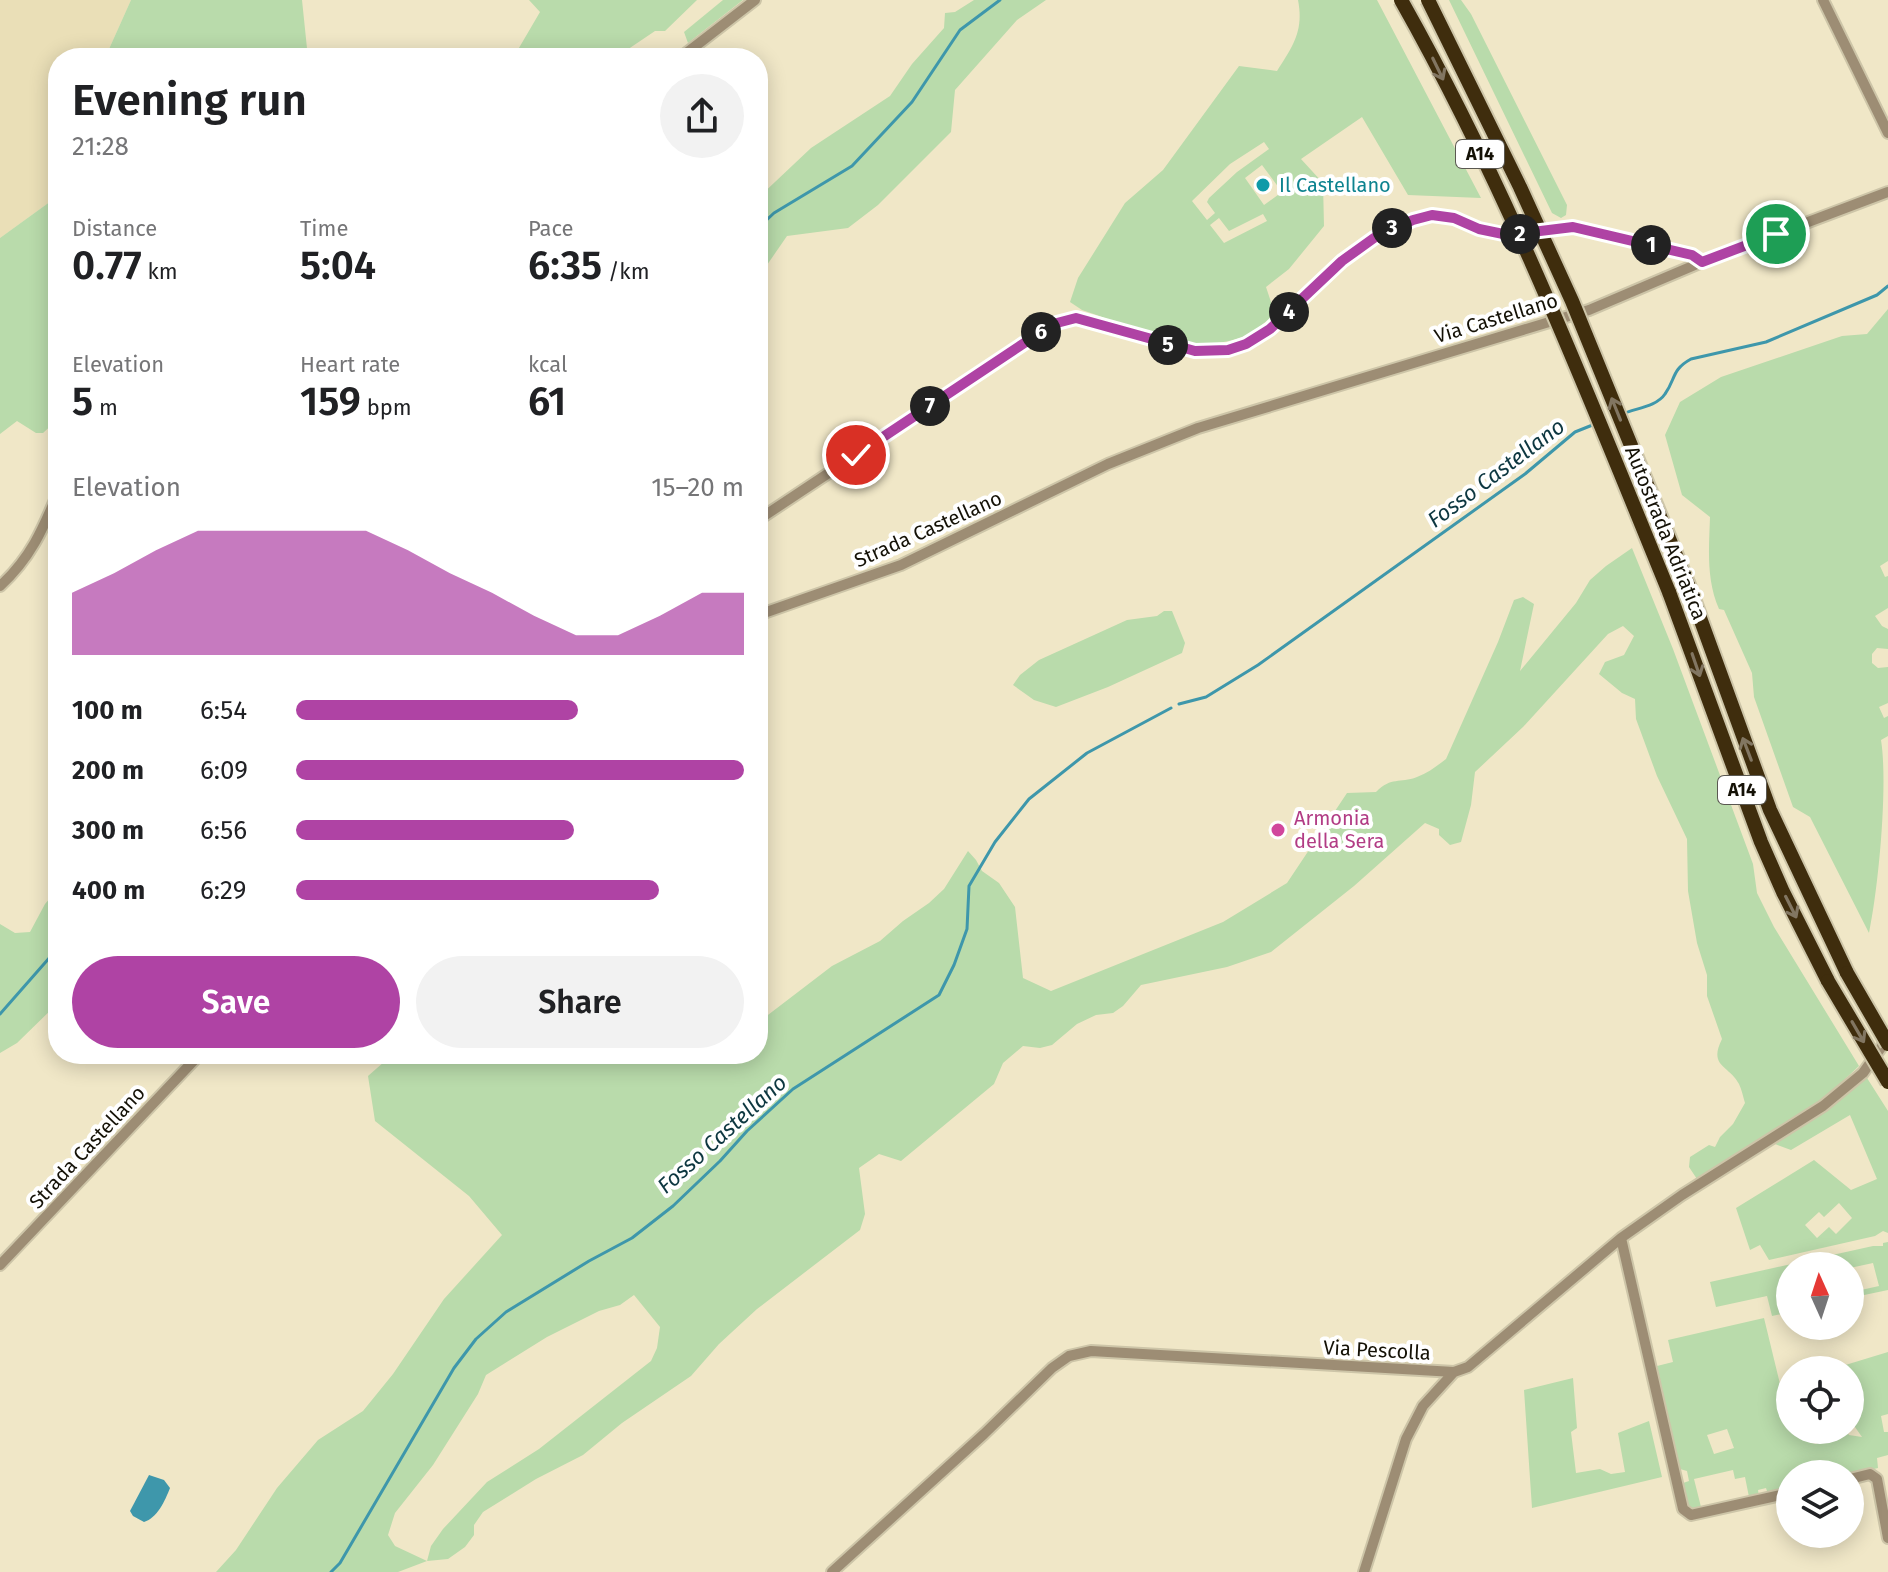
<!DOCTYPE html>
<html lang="en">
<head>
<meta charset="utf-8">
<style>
	:root { --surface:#fff; --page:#f2f2f2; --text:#202124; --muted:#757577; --accent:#af43a4 }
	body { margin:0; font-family:"Fira Sans",sans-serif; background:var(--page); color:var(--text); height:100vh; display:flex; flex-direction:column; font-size:30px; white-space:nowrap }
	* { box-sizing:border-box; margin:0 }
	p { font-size:26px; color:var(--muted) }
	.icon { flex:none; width:44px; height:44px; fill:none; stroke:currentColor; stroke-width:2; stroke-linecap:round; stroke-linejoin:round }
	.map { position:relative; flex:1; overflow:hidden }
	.side { position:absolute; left:48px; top:48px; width:720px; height:1016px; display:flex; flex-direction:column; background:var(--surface); border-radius:32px; box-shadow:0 4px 20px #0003 }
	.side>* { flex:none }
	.needle { width:52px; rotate:357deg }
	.buttons { position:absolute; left:1776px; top:1252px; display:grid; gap:16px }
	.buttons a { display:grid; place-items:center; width:88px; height:88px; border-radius:50%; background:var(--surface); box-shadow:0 4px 20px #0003; font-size:40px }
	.pin { position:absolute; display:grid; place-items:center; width:68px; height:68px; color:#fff; margin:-34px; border:4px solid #fff; border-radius:50%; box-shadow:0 2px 8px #0007 }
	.km { position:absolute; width:40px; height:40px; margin:-20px; border-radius:50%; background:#222; color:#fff; font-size:22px; line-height:40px; text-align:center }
	.round { display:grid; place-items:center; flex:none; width:84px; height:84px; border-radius:42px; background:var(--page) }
	.headline { display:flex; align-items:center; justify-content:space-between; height:136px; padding:0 24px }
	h1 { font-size:44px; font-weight:600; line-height:60px }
	.metrics { display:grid; grid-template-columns:repeat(3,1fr); gap:12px; height:136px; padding:8px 24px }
	.metrics div { display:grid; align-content:center }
	.metrics b { font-size:40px; font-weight:600 }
	.metrics small { font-size:22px; font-weight:400 }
	.metrics p { font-size:22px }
	.chart { height:224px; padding:16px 24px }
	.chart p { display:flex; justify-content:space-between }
	.chart svg { width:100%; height:144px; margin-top:8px; fill:var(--accent); opacity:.7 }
	.action { display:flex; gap:16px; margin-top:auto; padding:16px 24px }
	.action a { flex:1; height:92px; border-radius:48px; background:var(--accent); color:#fff; font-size:32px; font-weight:600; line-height:92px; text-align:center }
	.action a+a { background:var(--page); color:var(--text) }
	ul { padding:0 24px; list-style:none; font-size:26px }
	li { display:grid; grid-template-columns:128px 96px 1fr; align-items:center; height:60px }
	li i { height:20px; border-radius:10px; background:var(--accent) }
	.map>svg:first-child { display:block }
</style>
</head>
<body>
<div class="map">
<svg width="1888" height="1572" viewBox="0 0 1888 1572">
	<rect width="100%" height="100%" fill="#f0e7c7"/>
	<path fill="#eadfb7" d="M0 0H131L105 58H58V196L0 238Z"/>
	<path fill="#b9dbab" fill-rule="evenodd" d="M131 0H302L308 58H105Z
		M529 0H697L665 31H655L615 58H516V53L540 12Z
		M723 0H743L688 43 684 32Z
		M974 0H1046L1017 20 955 90 951 132 878 205 848 228 787 236 758 278V198L811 148 890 96 912 64 944 28 945 13 955 12Z
		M1298 0H1377L1481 198 1408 195 1362 117 1301 159 1323 183 1324 226 1289 269 1266 287 1275 314C1266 321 1256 331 1245 336 1191 358 1133 327 1082 310L1070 302 1078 278 1125 203 1163 170 1239 66 1277 71C1293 46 1304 31 1298 0ZM1264 142 1269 149 1237 172 1209 198 1207 202 1215 213 1207 220 1192 201 1230 164ZM1262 165 1282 192 1264 205 1245 178ZM1263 214 1267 221 1224 243 1210 225 1219 218 1229 231Z
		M1449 0H1461L1471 14 1567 205 1566 215 1561 218 1552 213Z
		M58 196V419L43 433H36L17 421 0 434V238Z
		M1888 309V561L1880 566 1885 577 1888 576V608L1875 616 1882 626 1888 629V649L1877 648 1872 654V663L1878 668 1888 667V703L1879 707 1884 718 1888 716V736L1881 740C1888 783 1879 885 1869 933L1810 817 1793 807 1754 697 1752 673 1724 610 1719 609C1706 579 1709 549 1710 517L1682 495 1665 435 1680 402 1721 377 1842 336 1867 334Z
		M1632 548 1673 649 1753 864 1757 893 1774 927 1859 1066 1814 1108 1697 1179 1689 1167 1690 1157 1709 1145 1715 1147 1720 1137 1733 1124 1745 1103C1743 1097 1742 1090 1739 1084 1729 1065 1708 1067 1722 1039L1707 996V975L1697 943 1688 891 1687 839 1657 776 1636 719 1635 699 1622 693 1599 674 1605 662 1624 655 1634 636 1623 626 1608 634 1523 727 1475 772 1471 805 1461 842 1450 845 1439 835V829L1425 823 1354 886 1271 952 1227 967 1141 985 1123 1006 1113 1013 1096 1015 1077 1024 1052 1045 1040 1048 1023 1046 1003 1063 994 1084 901 1161 879 1154 859 1168 865 1214 860 1230 757 1309 719 1344 691 1376 622 1423 583 1455 536 1479 483 1512 474 1525V1535L465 1547 448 1559 427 1561 398 1572H216L236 1550 277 1488 318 1440 363 1411 393 1374 444 1299 502 1235 469 1196 375 1121 368 1076 393 1054H758V1030L764 1018 832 966 880 941 903 921 929 903 944 889 968 851 976 860 982 871 999 883 1015 907 1023 978 1051 991 1223 922 1287 883 1347 793 1376 792C1392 776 1399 784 1417 777 1428 773 1437 766 1446 759L1498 642 1514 600 1523 597 1534 604 1520 671 1576 603 1590 580 1606 566ZM634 1295 660 1327 657 1348 651 1361 539 1449 487 1482 443 1529 431 1546 427 1561 395 1546 388 1535 395 1513 433 1465 478 1394 486 1375 547 1337 599 1311 620 1305Z
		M1164 611H1172L1185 643 1182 653 1108 687 1056 707 1034 700 1013 685 1020 675 1039 660 1127 620 1157 616Z
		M58 889V1003L17 1043 0 1053V924L15 933 30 932 45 904Z
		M1867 1078 1888 1111V1233L1883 1231 1875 1236 1769 1260 1760 1245 1750 1250 1736 1208 1814 1160 1851 1190 1877 1179 1850 1115 1791 1150 1775 1144 1826 1111ZM1839 1203 1852 1218 1836 1234 1829 1227 1817 1238 1805 1225 1819 1212 1824 1217Z
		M1888 1242V1290L1850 1298V1285L1852 1292 1879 1286 1873 1263 1850 1268 1790 1266V1312L1772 1316 1767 1296 1716 1307 1710 1282 1873 1246H1883V1243Z
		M1764 1318 1780 1384 1790 1382V1430H1813L1815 1433 1808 1438 1812 1443 1816 1444 1825 1436 1829 1442 1834 1438 1832 1433 1834 1430H1846L1849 1435 1862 1437 1850 1420V1370H1829L1888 1352V1414L1881 1416 1884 1432H1888V1455L1877 1458 1878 1468 1850 1475 1790 1474V1489L1768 1494 1766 1488 1758 1490 1759 1496 1695 1510 1689 1507 1683 1483 1689 1481 1687 1471 1680 1469 1657 1366 1673 1362 1668 1340ZM1727 1429 1734 1448 1714 1454 1707 1435ZM1733 1470 1735 1479 1745 1477 1749 1497 1701 1507 1694 1479Z
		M1573 1378 1577 1428 1571 1432 1576 1473 1600 1469 1611 1474 1625 1472 1618 1433 1649 1421 1662 1477 1532 1508 1524 1390Z"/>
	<path fill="#3e97ab" d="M149 1475 164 1480 170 1488C165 1501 157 1518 144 1522L133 1516 130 1511Z"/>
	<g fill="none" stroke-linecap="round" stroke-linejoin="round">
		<path stroke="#3e97ab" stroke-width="3" d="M758 228 774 213 852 166 912 102 960 30 1000 0
			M1625 413C1638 408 1657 406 1665 394 1676 379 1671 370 1691 359L1766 342 1877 295 1888 286
			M1179 704 1206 697 1258 665 1525 474 1575 432 1595 424
			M0 1014 58 948
			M331 1572 340 1563 454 1368 476 1339 506 1312 589 1261 632 1238 673 1206 720 1161 747 1131 793 1089 939 995 954 965 967 929 969 886 995 842 1029 799 1087 753 1171 708"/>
		<defs>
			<path id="minor" d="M1823 0 1888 133
				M680 58 755 0
				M758 520 1053 324 1076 318 1195 351 1228 350 1246 344 1270 329 1342 261 1374 238 1413 220 1432 215 1454 218 1479 229 1508 235 1573 227 1692 255 1702 262
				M0 586C30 559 43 529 58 493
				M758 615 901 565 1108 464 1198 428 1589 310 1702 262 1888 192
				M1621 1238 1683 1509 1691 1515 1790 1493
				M0 1265 200 1054
				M1850 1479 1870 1474 1877 1479 1888 1538
				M832 1572 984 1434 1052 1368 1069 1356 1091 1351 1454 1372 1468 1367 1621 1238 1682 1195 1823 1106 1863 1073 1888 1038
				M1364 1572 1406 1439 1423 1406 1454 1372"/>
			<path id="highway" d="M1688 585 1770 810 1847 973
				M1669 592 1761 842 1783 892 1828 981"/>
		</defs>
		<use href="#minor" stroke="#cdc5a8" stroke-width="14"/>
		<use href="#highway" stroke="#cdc5a8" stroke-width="18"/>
		<use href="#minor" stroke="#9d8d74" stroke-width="10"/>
		<use href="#highway" stroke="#3f2d0d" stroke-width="14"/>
		<defs>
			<path id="highway-bridge" d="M1401 0C1508 189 1587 392 1669 592
				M1428 0 1520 187 1572 301 1688 585
				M1847 973 1888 1044
				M1828 981 1888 1082"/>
		</defs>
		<use href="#highway-bridge" stroke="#cdc5a8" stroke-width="18" stroke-linecap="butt"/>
		<use href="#highway-bridge" stroke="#3f2d0d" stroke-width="14"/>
	</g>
	<defs><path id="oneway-shaft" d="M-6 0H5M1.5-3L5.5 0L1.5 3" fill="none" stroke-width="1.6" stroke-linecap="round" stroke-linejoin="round" transform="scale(2)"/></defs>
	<g stroke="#827662">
		<use href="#oneway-shaft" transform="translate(1438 69) rotate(64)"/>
		<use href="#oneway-shaft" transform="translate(1616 409) rotate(-112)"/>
		<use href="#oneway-shaft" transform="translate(1696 665) rotate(71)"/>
		<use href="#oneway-shaft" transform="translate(1747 749) rotate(-111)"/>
		<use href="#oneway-shaft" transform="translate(1791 907) rotate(63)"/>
		<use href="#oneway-shaft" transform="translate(1858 1032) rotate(60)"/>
	</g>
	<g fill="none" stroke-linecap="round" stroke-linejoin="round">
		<defs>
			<path id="route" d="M856 455 1053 324 1076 318 1195 351 1228 350 1246 344 1270 329 1342 261 1374 238 1413 220 1432 215 1454 218 1479 229 1508 235 1573 227 1692 255 1702 262 1776 234"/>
		</defs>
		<use href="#route" stroke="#fff" stroke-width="16"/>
		<use href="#route" stroke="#af43a4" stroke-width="10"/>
	</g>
	<circle fill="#0f9aa8" stroke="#fff" stroke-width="3" cx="1263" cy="185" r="8"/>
	<circle fill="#d1479c" stroke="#fff" stroke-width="3" cx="1278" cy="830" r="8"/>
	<g text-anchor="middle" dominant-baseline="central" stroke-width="8" stroke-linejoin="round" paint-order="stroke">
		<g fill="#fff" stroke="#5a5851" stroke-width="2">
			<rect x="1456" y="140" width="48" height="28" rx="6"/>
			<rect x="1718" y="776" width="48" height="28" rx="6"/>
		</g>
		<g font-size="18" font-weight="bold" fill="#141106">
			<text x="1480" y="154">A14</text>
			<text x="1742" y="790">A14</text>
		</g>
		<g font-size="20" fill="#0d838f" stroke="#fff" text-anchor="start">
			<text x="1279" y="185">Il Castellano</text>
		</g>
		<g font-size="20" fill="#141106" stroke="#fff">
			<text transform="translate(1496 318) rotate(-17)">Via Castellano</text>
			<text transform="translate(928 529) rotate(-24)">Strada Castellano</text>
			<text transform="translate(1666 533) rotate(68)">Autostrada Adriatica</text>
			<text transform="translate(87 1147) rotate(-47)">Strada Castellano</text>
			<text transform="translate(1377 1350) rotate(3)">Via Pescolla</text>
		</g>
		<g font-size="20" fill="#b23c85" stroke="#fff" text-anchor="start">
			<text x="1294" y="818">Armonia<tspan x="1294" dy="23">della Sera</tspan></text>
		</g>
		<g font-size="22" font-style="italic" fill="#0d3740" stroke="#fff">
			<text transform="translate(1496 473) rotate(-37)">Fosso Castellano</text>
			<text transform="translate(722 1134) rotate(-42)">Fosso Castellano</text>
		</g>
	</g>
</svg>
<div class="buttons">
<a><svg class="needle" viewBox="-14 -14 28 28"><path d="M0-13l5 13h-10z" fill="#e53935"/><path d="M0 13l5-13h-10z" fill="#757577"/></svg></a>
<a><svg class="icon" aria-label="locate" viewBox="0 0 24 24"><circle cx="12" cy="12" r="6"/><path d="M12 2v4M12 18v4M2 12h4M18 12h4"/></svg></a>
<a><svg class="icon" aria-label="layers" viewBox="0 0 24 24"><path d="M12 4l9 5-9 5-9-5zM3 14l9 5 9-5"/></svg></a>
</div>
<div class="pin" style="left:1776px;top:234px;background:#1e9e55"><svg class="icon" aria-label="arrive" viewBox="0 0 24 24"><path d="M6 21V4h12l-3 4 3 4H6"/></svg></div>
<div class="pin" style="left:856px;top:455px;background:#d93025"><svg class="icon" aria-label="check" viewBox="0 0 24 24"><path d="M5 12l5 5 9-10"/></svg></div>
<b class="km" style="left:1651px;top:245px">1</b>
<b class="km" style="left:1520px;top:234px">2</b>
<b class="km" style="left:1392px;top:228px">3</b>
<b class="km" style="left:1289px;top:312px">4</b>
<b class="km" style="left:1168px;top:345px">5</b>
<b class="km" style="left:1041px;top:332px">6</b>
<b class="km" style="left:930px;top:406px">7</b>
<section class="side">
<div class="headline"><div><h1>Evening run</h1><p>21:28</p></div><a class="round"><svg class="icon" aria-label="share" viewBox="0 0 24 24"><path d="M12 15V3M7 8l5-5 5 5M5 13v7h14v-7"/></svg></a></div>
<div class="metrics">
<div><p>Distance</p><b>0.77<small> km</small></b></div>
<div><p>Time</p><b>5:04</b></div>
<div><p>Pace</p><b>6:35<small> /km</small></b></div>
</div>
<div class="metrics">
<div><p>Elevation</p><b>5<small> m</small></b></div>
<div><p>Heart rate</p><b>159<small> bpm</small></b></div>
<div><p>kcal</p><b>61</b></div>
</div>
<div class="chart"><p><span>Elevation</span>15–20 m</p>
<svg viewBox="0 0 160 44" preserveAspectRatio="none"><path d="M0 44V25L10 19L20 12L30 6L40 6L50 6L60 6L70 6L80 12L90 19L100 25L110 32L120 38L130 38L140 32L150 25L160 25V44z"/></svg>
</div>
<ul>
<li><b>100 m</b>6:54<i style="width:63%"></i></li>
<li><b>200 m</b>6:09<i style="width:100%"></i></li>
<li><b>300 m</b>6:56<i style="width:62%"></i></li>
<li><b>400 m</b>6:29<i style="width:81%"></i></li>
</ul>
<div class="action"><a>Save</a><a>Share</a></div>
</section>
</div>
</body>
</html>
